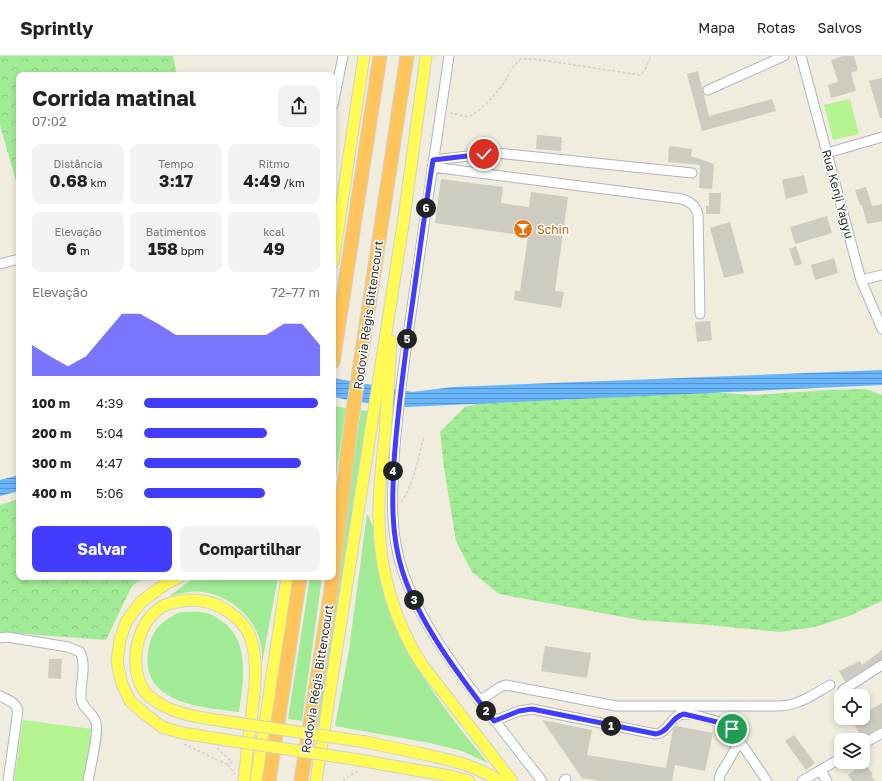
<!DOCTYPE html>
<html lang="pt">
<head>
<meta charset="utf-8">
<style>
	:root { --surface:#fff; --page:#f2f2f2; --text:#222; --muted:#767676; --line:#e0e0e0; --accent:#413cff }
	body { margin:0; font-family:"Golos Text",sans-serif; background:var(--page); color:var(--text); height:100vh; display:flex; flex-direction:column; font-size:15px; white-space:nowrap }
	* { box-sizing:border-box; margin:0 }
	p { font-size:13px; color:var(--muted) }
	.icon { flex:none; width:22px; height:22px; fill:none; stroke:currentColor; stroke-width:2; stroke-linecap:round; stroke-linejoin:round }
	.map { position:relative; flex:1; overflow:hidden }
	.sheet { position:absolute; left:16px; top:16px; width:320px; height:508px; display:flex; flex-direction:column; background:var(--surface); border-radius:8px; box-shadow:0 2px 6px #0003 }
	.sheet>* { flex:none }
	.controls { position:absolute; left:834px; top:633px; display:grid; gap:8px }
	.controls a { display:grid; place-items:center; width:36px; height:36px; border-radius:8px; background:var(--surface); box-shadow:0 2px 6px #0003; font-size:20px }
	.pin { position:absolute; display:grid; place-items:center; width:34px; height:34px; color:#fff; margin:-17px; border:2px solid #fff; border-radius:50%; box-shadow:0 1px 4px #0007 }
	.km { position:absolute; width:20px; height:20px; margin:-10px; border-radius:50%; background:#222; color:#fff; font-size:11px; line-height:20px; text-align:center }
	.round { display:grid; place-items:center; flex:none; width:42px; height:42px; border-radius:8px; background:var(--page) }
	.summary { display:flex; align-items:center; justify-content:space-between; height:68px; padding:0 16px }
	h1 { font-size:22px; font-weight:700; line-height:30px }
	.stats { display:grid; grid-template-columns:repeat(3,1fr); gap:6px; height:68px; padding:4px 16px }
	.stats div { display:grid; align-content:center; border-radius:8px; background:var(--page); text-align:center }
	.stats b { font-size:17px; font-weight:700 }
	.stats small { font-size:11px; font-weight:400 }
	.stats p { font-size:11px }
	.chart { height:112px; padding:8px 16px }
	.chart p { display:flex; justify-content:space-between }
	.chart svg { width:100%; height:72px; margin-top:4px; fill:var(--accent); opacity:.7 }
	.cta { display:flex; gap:8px; margin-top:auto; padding:8px 16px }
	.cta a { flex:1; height:46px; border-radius:8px; background:var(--accent); color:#fff; font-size:16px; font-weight:700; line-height:46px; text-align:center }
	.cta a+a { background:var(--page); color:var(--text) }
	ul { padding:0 16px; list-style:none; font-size:13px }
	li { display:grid; grid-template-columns:64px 48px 1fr; align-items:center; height:30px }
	li i { height:10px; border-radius:5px; background:var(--accent) }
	header { display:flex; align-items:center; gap:24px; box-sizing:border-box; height:56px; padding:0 20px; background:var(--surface); border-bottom:1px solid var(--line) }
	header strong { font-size:19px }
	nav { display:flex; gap:22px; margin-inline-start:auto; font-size:14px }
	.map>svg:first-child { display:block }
</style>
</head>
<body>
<header>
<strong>Sprintly</strong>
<nav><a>Mapa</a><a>Rotas</a><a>Salvos</a></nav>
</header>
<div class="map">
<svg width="882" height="725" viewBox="0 0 882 725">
	<defs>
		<pattern id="forest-crowns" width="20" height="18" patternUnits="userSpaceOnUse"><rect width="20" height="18" fill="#a1eb96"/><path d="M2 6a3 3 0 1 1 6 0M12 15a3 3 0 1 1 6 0" fill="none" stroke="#8bca82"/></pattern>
		<pattern id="wetland-marsh" width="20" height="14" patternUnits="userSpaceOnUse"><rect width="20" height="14" fill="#a1eb96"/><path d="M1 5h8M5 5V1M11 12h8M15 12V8" fill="none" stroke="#8bca82"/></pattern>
		<pattern id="water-rules" width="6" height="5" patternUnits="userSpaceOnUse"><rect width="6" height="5" fill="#68b5fb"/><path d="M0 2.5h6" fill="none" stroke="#5694cc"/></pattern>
	</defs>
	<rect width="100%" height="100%" fill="#f0ecde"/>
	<path fill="#a1eb96" d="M335 350 346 352 333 441V364Z
		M361 354 369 355 322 668 314 666Z
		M367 458C375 470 375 484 377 498 379 515 382 531 387 546 407 607 448 658 488 707L462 695 430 687 335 670 349 594Z
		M195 521H278L262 607C262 600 262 592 260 585 253 556 219 532 189 536 182 537 175 539 168 541Z
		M310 521H322L302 665 288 663Z
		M181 556C189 556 198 555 206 557 212 558 217 562 222 565 251 586 243 626 239 656 200 651 137 647 149 591 153 572 164 563 181 556Z"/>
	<path fill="url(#forest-crowns)" d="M0 0H173L177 19H19V136L0 69Z
		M19 443V521H145L132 530 106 584 0 576V449Z"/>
	<path fill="url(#wetland-marsh)" d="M866 333 882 339V545L849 560 815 571 780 576 710 569 640 564 499 538 472 516 456 485 444 411 440 376 465 351 498 343 531 342 566 344 600 338 705 336 756 339 828 334Z"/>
	<path fill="#b5f391" d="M850 43 859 78 833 84 824 49Z
		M23 664 92 673 84 725H14Z"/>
	<path fill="url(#water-rules)" d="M882 314V329L407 351 366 347 333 341V322L412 336 453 331Z
		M19 419V435L0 440V424Z"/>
	<path fill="#ceccc1" d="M843 0H854L858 14 851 17 856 35 831 42 828 29 838 26 831 4Z
		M698 15 709 60 772 43 776 55 702 75 687 18Z
		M882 22V62H880L869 25Z
		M537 79 562 81 561 95 536 93Z
		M669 90 692 93 691 100 714 108 712 133 699 132 700 109 668 106Z
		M804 119 808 137 786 143 782 124Z
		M441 123 503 131 501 147 529 151 531 136 568 141 555 235 564 236 561 252 514 244 515 235H520L528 180 435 167Z
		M866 131 872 150 882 148V165L867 168 862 149H860L855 134Z
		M709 137H721L720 158H706V150H709Z
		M827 160 832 177 795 188 790 171Z
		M730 166 744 217 724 222 710 172Z
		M796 190 802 208 795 210 789 193Z
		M834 202 838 217 815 224 811 209Z
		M710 265 712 284 697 286 695 266Z
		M545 590 591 597 587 622 541 615Z
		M882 594V603L845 626 839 615 860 605 862 609Z
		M49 603H62L61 623 48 622Z
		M882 647V671L862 682 852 664 856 662H863V658Z
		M542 664 592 674 587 699 666 712 673 673 676 670 713 677 705 715 675 709 672 725H601L582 722Z
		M794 679 815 707 806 714 785 685Z
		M864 707 873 718 871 720 875 725H852L848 719Z"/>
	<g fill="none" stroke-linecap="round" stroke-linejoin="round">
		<defs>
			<path id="minor" d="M449 0C436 86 423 172 411 258 404 306 397 355 394 404 392 442 390 479 403 516 417 557 441 592 466 626 491 660 516 692 542 725
				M801 0 861 224 882 273
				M708 34 784 0
				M333 49 343 0
				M827 97 882 81
				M433 104 495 97 507 98 692 117
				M432 111 682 143C691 146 696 150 698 159L700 258
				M0 208 19 203
				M861 224 882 219
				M0 582 7 581 68 591 80 596C87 610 80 626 81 641 81 653 94 656 96 667 99 677 90 713 88 725
				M843 634 882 609
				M0 640C8 644 15 646 18 654L8 725
				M479 645 500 631 506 629 616 650H779C800 649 812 639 830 629
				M494 665 519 655 532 653 655 678C667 677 670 664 679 659 688 655 715 665 725 668L730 671 767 725
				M863 688 882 677
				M820 714 827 725
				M564 725 566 723
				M719 725 720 719 740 685
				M802 725 841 702"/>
			<path id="major" d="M333 206 364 0
				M391 285C389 317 387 348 385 379 382 407 378 436 379 464 379 514 395 568 423 610L512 725
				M179 521 164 529 141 546 127 564 120 583 117 606 122 628 130 645 145 658 162 671 182 677 226 684
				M223 665C198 661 169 658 149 640 141 633 137 621 136 610 134 589 143 561 163 550 172 546 180 545 190 544 205 544 217 547 229 556 238 562 244 568 249 578 260 604 254 638 251 665 248 685 246 705 244 725
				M366 686C385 690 404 694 423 698 450 704 476 709 499 725
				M353 703 450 720 469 725
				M256 725 287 521
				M316 725 404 162 426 0"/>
			<path id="highway" d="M333 306 380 0
				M333 518 352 361 407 0
				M269 725 300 521
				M301 725 333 521"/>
		</defs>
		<use href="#minor" stroke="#b3b2c2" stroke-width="11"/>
		<use href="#major" stroke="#d1d1d1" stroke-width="13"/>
		<use href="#highway" stroke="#d1d1d1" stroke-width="15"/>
		<path stroke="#d1d1d1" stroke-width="1.5" stroke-dasharray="3 2" stroke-linecap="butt" d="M450 57C456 57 463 61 469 60 477 59 498 36 503 28 509 19 512 10 521 3H535L640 19 645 14 651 0
			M401 446C414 429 418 401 424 380
			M184 688 228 709
			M217 692 232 706 228 709 235 718
			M344 725V723L360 714"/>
		<use href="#minor" stroke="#fff" stroke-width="9"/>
		<use href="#major" stroke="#fffb54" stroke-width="11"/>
		<use href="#highway" stroke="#ffc45a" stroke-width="13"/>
		<defs>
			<path id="major-bridge" d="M223 665 366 686
				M226 684 353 703"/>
		</defs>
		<use href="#major-bridge" stroke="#d1d1d1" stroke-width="13" stroke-linecap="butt"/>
		<use href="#major-bridge" stroke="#fffb54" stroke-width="11"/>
	</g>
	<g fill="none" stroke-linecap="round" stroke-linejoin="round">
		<defs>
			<path id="route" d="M484 98 433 104C424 160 417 216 409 271 403 316 397 361 394 406 392 443 391 478 402 514 418 566 461 622 494 665L519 655 532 653 656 678C668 677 672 660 684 658L725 668 732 673"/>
		</defs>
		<use href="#route" stroke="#fff" stroke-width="8"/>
		<use href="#route" stroke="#413cff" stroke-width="5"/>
	</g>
	<defs>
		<symbol id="bar-disc" viewBox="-11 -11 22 22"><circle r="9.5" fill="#e8710a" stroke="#fff"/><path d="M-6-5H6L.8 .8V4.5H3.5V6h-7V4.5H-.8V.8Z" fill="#fff"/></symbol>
	</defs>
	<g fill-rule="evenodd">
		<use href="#bar-disc" x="512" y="162" width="22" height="22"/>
	</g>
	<g text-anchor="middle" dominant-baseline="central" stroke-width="3" stroke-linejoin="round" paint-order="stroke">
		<g font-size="12" fill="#2d2d2d" stroke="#fff">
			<text transform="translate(838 138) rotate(75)">Rua Kenji Yagyu</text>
			<text transform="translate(368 259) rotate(-82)">Rodovia Régis Bittencourt</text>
			<text transform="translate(317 623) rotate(-81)">Rodovia Régis Bittencourt</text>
		</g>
		<g font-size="12" fill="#c56008" stroke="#fff" text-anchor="start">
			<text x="537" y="173">Schin</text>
		</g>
	</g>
</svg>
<div class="controls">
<a><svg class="icon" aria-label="locate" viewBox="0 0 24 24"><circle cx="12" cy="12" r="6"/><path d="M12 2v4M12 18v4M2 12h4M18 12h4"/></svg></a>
<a><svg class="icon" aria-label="layers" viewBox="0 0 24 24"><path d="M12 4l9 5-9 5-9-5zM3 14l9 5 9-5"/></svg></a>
</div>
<div class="pin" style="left:732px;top:673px;background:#1e9e55"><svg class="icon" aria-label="arrive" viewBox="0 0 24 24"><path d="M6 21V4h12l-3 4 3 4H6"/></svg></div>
<div class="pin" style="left:484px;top:98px;background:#d93025"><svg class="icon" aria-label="check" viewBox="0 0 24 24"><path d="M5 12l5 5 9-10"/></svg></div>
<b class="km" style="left:611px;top:670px">1</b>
<b class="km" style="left:486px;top:655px">2</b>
<b class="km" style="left:414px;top:544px">3</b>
<b class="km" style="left:393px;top:415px">4</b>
<b class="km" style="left:407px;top:283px">5</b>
<b class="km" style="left:426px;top:152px">6</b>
<section class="sheet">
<div class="summary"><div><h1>Corrida matinal</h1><p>07:02</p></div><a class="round"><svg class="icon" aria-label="share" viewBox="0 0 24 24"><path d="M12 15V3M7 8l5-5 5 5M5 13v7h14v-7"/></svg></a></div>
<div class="stats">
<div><p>Distância</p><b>0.68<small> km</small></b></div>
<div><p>Tempo</p><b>3:17</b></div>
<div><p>Ritmo</p><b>4:49<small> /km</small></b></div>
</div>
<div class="stats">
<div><p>Elevação</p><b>6<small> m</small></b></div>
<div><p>Batimentos</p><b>158<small> bpm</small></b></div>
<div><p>kcal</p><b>49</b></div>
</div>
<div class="chart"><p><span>Elevação</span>72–77 m</p>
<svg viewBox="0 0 160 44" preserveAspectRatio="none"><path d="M0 44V25L10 32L20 38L30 32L40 19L50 6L60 6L70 12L80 19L90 19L100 19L110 19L120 19L130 19L140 12L150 12L160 25V44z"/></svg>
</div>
<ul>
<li><b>100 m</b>4:39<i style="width:99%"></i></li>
<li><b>200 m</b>5:04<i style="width:70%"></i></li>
<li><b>300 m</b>4:47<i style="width:89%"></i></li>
<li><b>400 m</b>5:06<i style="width:69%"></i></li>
</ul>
<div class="cta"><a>Salvar</a><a>Compartilhar</a></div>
</section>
</div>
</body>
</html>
